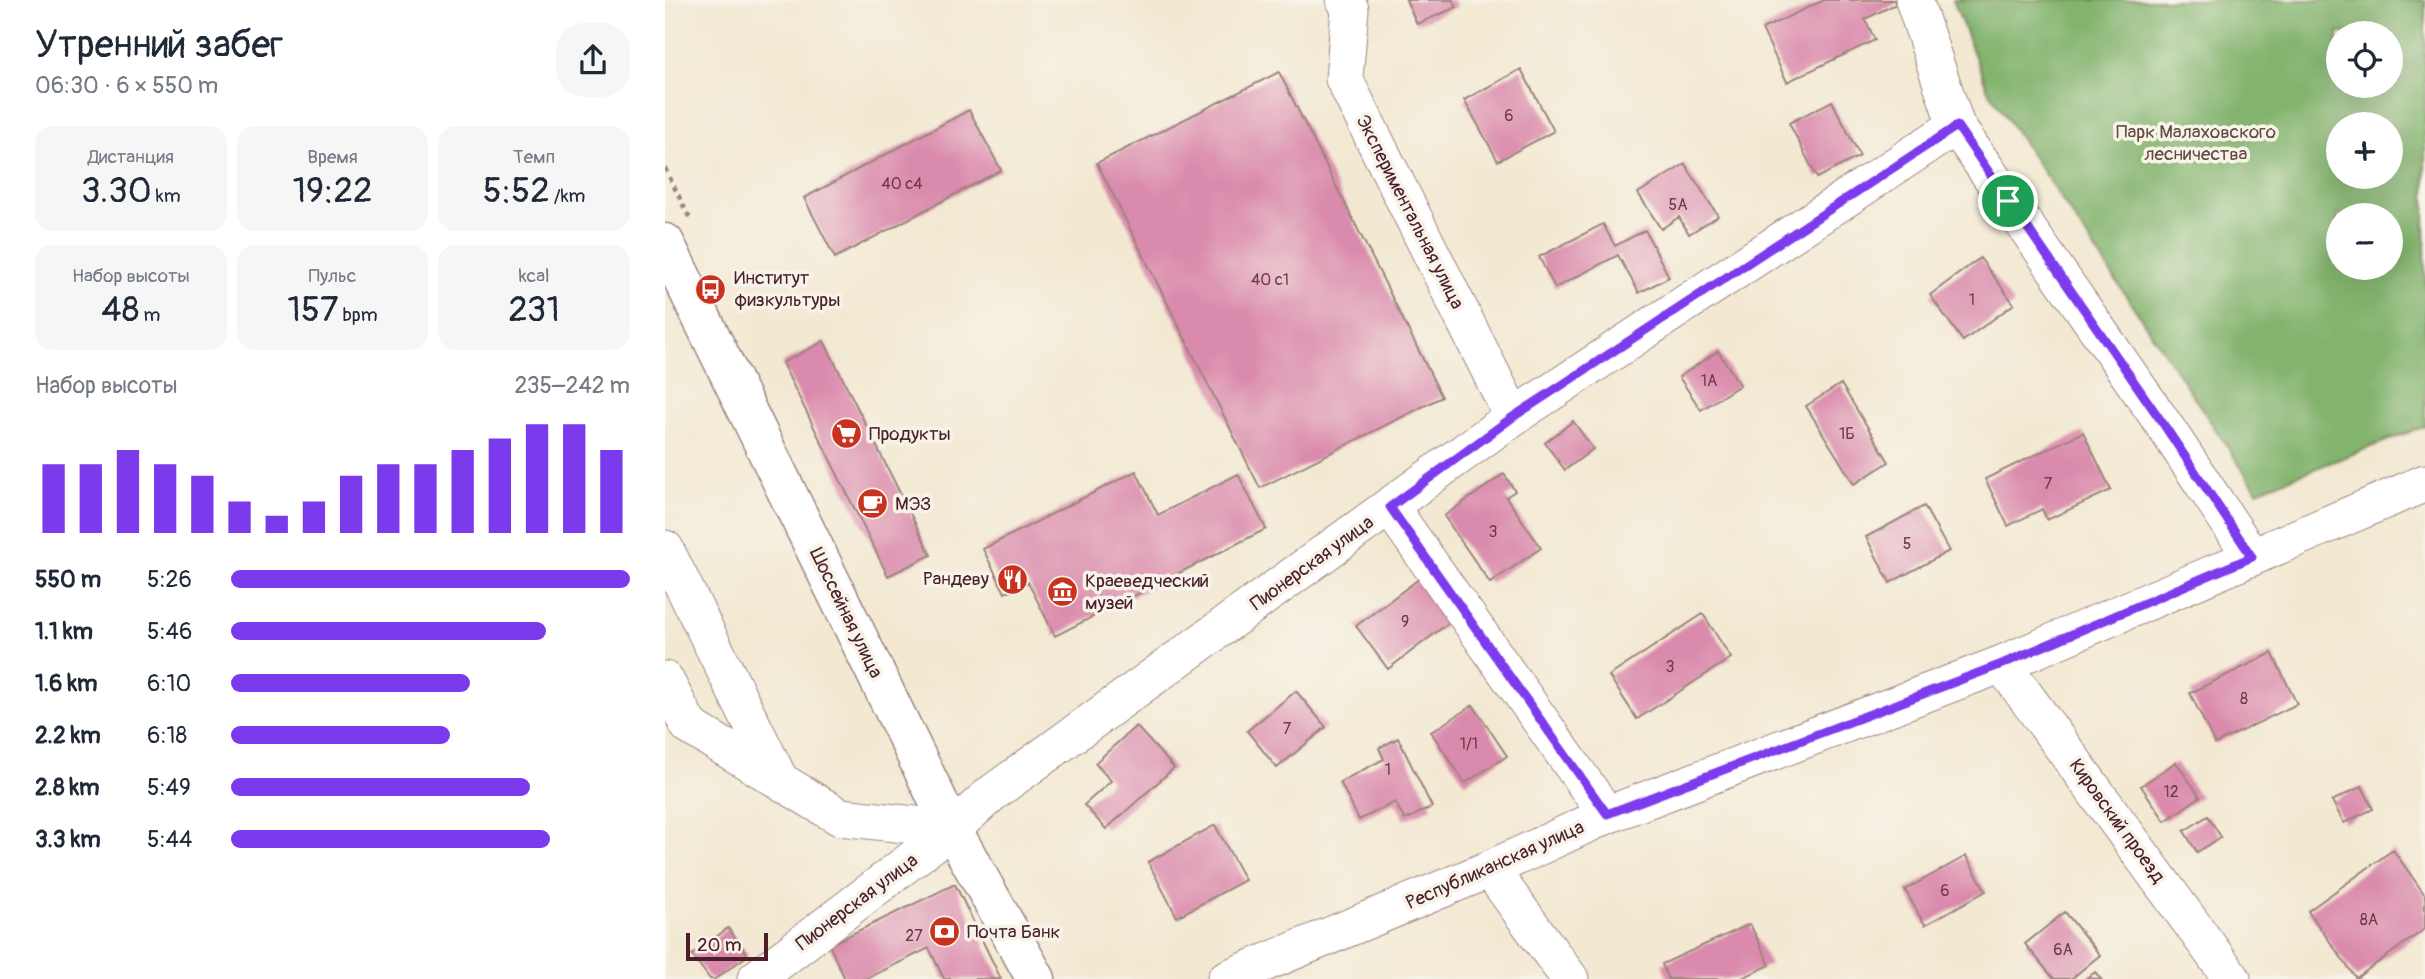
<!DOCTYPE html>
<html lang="ru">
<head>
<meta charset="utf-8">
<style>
	:root { --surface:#fff; --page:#f6f6f7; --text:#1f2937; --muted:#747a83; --accent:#7c3aed }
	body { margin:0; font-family:Pangolin,sans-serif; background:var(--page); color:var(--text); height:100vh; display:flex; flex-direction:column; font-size:26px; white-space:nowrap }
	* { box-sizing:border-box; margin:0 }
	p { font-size:23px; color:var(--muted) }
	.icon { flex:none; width:38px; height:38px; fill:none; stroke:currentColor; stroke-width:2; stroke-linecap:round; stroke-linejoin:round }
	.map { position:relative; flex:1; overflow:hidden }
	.side { display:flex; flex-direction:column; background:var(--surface); width:665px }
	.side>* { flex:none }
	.controls { position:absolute; left:1661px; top:21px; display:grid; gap:14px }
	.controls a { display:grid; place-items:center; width:77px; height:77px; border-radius:50%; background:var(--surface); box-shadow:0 7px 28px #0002; font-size:35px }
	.scale { position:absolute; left:21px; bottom:18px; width:82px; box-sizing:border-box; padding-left:7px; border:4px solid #4a1f2b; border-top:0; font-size:19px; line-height:24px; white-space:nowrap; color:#4a1f2b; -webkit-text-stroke:5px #f7f3e8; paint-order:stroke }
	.pin { position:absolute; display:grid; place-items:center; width:60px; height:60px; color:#fff; margin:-30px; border:4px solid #fff; border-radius:50%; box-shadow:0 2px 7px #0007 }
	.round { display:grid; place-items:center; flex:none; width:74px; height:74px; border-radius:28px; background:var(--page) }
	.headline { display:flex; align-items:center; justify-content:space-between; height:119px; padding:0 35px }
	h1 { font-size:38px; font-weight:600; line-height:52px }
	.metrics { display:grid; grid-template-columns:repeat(3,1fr); gap:10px; height:119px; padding:7px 35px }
	.metrics div { display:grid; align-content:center; border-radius:18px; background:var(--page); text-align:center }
	.metrics b { font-size:35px; font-weight:600 }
	.metrics small { font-size:19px; font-weight:400 }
	.metrics p { font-size:19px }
	.chart { height:196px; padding:14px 35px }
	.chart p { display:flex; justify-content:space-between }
	.chart svg { width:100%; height:126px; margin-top:7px; stroke:var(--accent); stroke-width:6 }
	ul { padding:0 35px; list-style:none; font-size:23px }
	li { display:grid; grid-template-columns:112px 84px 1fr; align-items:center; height:52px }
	li i { height:18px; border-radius:9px; background:var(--accent) }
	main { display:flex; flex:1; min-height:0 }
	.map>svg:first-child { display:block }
</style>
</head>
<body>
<main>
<section class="side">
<div class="headline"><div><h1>Утренний забег</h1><p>06:30 · 6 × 550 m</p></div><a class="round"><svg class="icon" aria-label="share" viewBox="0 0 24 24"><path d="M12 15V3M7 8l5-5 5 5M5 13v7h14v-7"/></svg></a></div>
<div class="metrics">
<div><p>Дистанция</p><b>3.30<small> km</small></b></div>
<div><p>Время</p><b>19:22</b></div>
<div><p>Темп</p><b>5:52<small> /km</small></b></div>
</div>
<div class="metrics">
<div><p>Набор высоты</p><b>48<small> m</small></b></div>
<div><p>Пульс</p><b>157<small> bpm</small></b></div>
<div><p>kcal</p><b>231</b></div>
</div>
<div class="chart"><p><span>Набор высоты</span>235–242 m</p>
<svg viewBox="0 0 160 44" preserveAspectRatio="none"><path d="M5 44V20M15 44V20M25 44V15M35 44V20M45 44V24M55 44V33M65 44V38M75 44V33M85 44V24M95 44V20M105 44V20M115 44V15M125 44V11M135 44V6M145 44V6M155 44V15"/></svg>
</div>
<ul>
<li><b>550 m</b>5:26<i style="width:100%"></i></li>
<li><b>1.1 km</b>5:46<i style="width:79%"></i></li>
<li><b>1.6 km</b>6:10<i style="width:60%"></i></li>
<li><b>2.2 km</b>6:18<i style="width:55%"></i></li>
<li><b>2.8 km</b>5:49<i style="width:75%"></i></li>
<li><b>3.3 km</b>5:44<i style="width:80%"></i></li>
</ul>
</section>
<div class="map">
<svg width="1760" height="979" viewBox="0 0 1760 979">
	<rect width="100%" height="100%" fill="#f7f3e8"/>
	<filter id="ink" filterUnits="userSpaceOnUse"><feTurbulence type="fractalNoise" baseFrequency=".0143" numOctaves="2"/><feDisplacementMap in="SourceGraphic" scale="14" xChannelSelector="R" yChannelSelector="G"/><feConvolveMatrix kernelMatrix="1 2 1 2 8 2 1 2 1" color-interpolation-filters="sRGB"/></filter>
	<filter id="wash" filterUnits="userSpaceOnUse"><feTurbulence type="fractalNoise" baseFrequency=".00686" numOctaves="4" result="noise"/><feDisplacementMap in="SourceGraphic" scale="28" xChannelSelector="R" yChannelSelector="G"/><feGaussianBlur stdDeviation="1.57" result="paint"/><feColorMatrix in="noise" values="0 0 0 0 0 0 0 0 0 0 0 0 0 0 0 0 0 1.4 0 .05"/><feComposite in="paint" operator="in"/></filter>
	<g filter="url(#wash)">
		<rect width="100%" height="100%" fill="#f3e9d3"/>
		<path fill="#83b46e" stroke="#666a4c" stroke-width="2" fill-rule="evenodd" d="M1288 0H1760V426L1592 491 1323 90ZM1673 33H1726V86H1673ZM1673 124H1726V177H1673ZM1673 215H1726V268H1673Z"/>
		<g id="blocks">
			<path fill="#da8aac" d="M741 0H788L792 7 752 24Z
				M1159 0H1229L1231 4 1200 19 1210 40 1122 82 1097 29Z
				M856 69 889 131 833 161 799 100Z
				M614 72 777 397 595 488 432 163Z
				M1167 101 1195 156 1152 178 1124 123Z
				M304 110 336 170 170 258 139 198Z
				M1020 164 1053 216 1024 234 1014 217 996 229 973 193Z
				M938 224 950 246 980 230 1004 277 974 293 953 255 890 288 874 257Z
				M1315 258 1349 304 1298 341 1265 295Z
				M159 341 266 555 223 576 117 363Z
				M1053 351 1075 385 1036 410 1014 377Z
				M1176 384 1224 462 1189 484 1141 406Z
				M908 421 928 449 900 470 880 443Z
				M1418 432 1446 490 1382 520 1377 509 1343 526 1320 479Z
				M471 471 493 515 573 474 601 529 390 636 363 582 340 593 318 549Z
				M839 474 850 491 841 497 876 548 825 583 779 516Z
				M1259 506 1284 551 1225 583 1201 537Z
				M758 576 790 618 723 669 691 626Z
				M1038 614 1066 658 972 719 944 676Z
				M1607 653 1632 704 1550 744 1525 693Z
				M631 691 661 727 612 768 582 731Z
				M808 705 842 756 800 783 766 732Z
				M471 726 509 768 441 829 419 805 446 781 430 763Z
				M733 738 767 807 740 820 730 802 694 820 675 782 719 759 714 748Z
				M1511 762 1535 797 1500 821 1476 786Z
				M1697 786 1708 809 1679 823 1667 801Z
				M1543 816 1556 837 1532 852 1519 831Z
				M550 825 580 880 512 917 483 862Z
				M1728 850 1760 895V929L1691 978 1643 911Z
				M1301 856 1321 891 1260 925 1240 890Z
				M290 884 336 979H279L264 948 201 979H180L164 945Z
				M1400 912 1435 955 1406 979H1389L1360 944Z
				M1085 924 1105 965 1075 979H1003L997 964Z
				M63 928 83 955 50 979H45L27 955Z
				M1430 972 1436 979H1420Z"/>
		</g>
	</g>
	<g filter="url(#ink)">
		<use href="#blocks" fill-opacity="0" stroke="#9e847f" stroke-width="2"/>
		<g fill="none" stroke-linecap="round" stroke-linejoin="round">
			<defs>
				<path id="minor" d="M680 0 685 9 679 79 848 417
					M1249 0 1291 126 1499 425 1587 557
					M725 507 942 815
					M0 549 114 779
					M1337 664 1567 979
					M0 680 24 726 175 817 287 829
					M825 869 905 979
					M91 979 287 829 326 794 848 417 1291 126
					M561 979 825 869 942 815 1337 664 1760 483"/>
				<path id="major" d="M0 243 287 829 371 979"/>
			</defs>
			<use href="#minor" stroke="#9e847f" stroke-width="39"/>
			<use href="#major" stroke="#9e847f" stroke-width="41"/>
			<path stroke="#9e847f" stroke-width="4.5" stroke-dasharray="5 5" stroke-linecap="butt" d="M0 168 26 221"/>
			<use href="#minor" stroke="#fff" stroke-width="37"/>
			<use href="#major" stroke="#fff" stroke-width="38"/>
		</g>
	</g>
	<g fill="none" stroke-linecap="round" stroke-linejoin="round" filter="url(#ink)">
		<defs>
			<path id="route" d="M1292 126 1499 425 1587 557 1337 664 942 814 725 507 848 417Z"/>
		</defs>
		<use href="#route" stroke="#fff" stroke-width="14"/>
		<use href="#route" stroke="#7c3aed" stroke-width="9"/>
	</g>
	<defs>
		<symbol id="bus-disc" viewBox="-11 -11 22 22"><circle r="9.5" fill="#c8321e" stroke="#f7f3e8"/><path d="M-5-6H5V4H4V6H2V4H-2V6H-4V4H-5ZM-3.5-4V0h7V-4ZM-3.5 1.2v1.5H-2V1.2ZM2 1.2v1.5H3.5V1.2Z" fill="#fff"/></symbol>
		<symbol id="supermarket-disc" viewBox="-11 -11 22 22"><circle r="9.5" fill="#c8321e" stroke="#f7f3e8"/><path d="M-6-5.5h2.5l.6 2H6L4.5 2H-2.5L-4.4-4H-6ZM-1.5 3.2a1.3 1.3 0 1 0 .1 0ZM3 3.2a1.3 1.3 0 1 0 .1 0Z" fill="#fff"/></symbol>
		<symbol id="cafe-disc" viewBox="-11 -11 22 22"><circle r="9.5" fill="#c8321e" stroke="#f7f3e8"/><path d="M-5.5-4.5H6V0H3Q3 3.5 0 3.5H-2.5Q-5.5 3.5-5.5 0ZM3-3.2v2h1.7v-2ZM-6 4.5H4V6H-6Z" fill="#fff"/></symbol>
		<symbol id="restaurant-disc" viewBox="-11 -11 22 22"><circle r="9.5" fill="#c8321e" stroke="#f7f3e8"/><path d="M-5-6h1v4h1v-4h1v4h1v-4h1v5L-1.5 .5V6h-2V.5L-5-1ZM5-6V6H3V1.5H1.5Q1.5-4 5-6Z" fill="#fff"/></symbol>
		<symbol id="museum-disc" viewBox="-11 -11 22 22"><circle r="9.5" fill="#c8321e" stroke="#f7f3e8"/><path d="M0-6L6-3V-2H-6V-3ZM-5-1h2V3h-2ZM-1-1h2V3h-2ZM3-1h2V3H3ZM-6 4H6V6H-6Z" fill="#fff"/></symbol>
		<symbol id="bank-disc" viewBox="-11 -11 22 22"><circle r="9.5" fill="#c8321e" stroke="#f7f3e8"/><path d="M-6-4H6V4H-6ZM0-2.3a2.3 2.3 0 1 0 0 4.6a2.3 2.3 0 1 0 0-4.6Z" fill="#fff"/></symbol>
	</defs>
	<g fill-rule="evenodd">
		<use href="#bus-disc" x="28" y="272" width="35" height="35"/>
		<use href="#supermarket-disc" x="164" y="416" width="35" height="35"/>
		<use href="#cafe-disc" x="190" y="486" width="35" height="35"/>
		<use href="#restaurant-disc" x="330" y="562" width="35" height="35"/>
		<use href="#museum-disc" x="380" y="574" width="35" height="35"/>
		<use href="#bank-disc" x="262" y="914" width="35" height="35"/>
	</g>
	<g text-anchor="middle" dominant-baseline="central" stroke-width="7" stroke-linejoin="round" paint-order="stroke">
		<g font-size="16" fill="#6e3a4b">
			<text x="844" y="116">6</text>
			<text x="237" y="184">40 с4</text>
			<text x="1013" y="205">5А</text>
			<text x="605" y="280">40 с1</text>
			<text x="1307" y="300">1</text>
			<text x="1044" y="381">1А</text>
			<text x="1182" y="434">1Б</text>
			<text x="1383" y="484">7</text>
			<text x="828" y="532">3</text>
			<text x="1242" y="544">5</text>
			<text x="740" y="622">9</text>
			<text x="1005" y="667">3</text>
			<text x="1579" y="699">8</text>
			<text x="622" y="729">7</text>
			<text x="804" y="744">1/1</text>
			<text x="723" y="770">1</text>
			<text x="1506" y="792">12</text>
			<text x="1280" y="891">6</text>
			<text x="1704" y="920">8А</text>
			<text x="249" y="936">27</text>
			<text x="1398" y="950">6А</text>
		</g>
		<g font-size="19" fill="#604c40" stroke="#f7f3e8">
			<text x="1531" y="132">Парк Малаховского<tspan x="1531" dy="22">лесничества</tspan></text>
		</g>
		<g font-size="19" fill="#4a1f2b" stroke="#f7f3e8">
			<text transform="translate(745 212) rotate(63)">Экспериментальная улица</text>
			<text transform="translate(647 563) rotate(-36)">Пионерская улица</text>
			<text transform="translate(181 613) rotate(64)">Шоссейная улица</text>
			<text transform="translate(1452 821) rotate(54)">Кировский проезд</text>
			<text transform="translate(830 865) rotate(-24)">Республиканская улица</text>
			<text transform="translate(192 902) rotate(-37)">Пионерская улица</text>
		</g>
		<g font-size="19" fill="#4a1f2b" stroke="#f7f3e8" text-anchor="start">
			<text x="69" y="278">Институт<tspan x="69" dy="22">физкультуры</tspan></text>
			<text x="204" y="434">Продукты</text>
			<text x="230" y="504">МЭЗ</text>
			<text x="324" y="579" text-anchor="end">Рандеву</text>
			<text x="420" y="581">Краеведческий<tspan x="420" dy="22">музей</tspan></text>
			<text x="302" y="932">Почта Банк</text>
		</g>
	</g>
</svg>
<div class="controls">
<a><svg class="icon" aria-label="locate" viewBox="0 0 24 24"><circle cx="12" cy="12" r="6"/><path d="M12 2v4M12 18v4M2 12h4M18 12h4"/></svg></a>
<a>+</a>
<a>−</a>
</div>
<div class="scale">20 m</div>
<div class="pin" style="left:1343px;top:201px;background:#1e9e55"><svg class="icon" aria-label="arrive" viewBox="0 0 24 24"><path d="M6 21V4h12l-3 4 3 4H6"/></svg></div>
</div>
</main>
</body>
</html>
